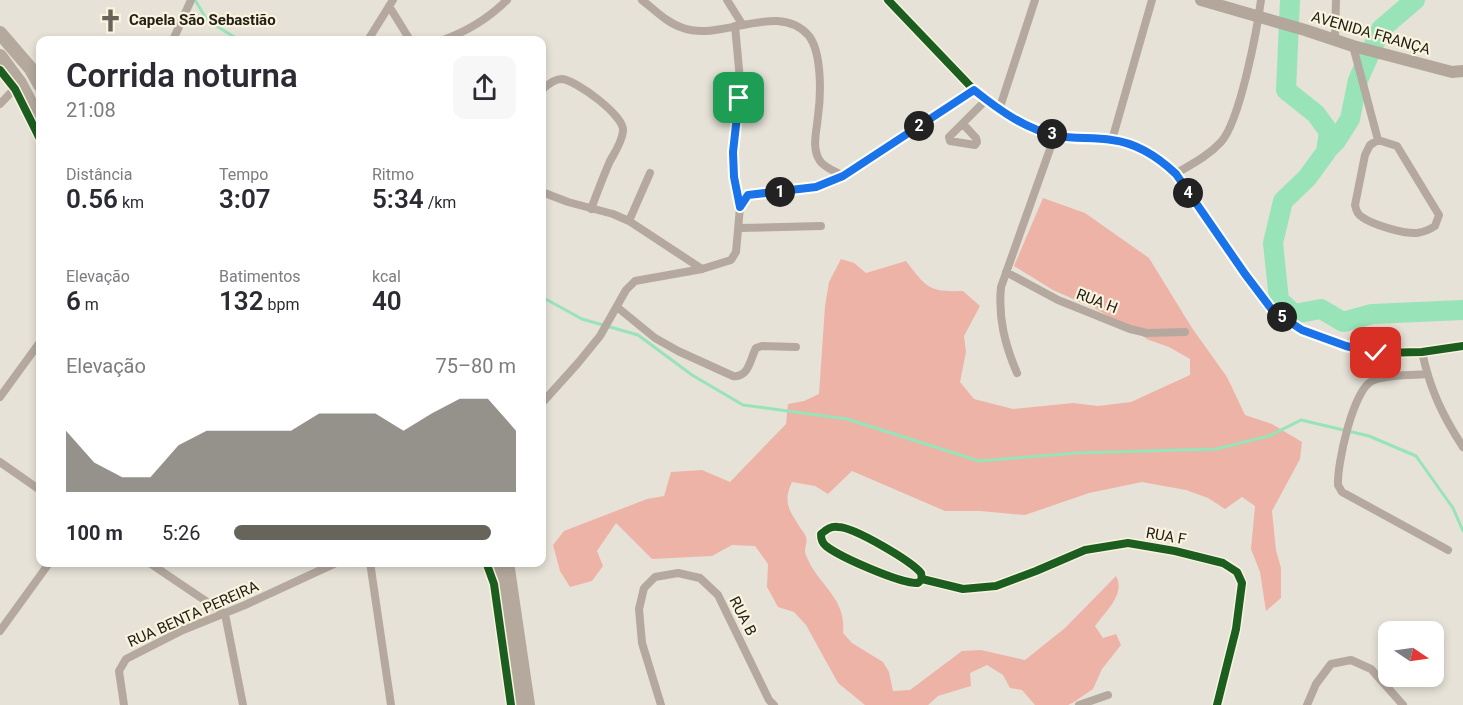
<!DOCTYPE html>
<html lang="pt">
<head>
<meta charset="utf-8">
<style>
	:root { --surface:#fff; --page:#f7f7f7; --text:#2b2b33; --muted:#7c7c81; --accent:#67645b }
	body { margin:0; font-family:Roboto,sans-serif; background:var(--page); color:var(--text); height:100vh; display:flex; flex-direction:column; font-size:22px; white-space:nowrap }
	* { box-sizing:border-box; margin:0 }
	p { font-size:20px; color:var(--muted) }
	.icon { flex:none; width:33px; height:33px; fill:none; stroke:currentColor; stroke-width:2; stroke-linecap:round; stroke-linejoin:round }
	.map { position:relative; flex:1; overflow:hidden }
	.drawer { position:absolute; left:36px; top:36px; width:510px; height:531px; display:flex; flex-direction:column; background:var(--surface); border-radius:12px; box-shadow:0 3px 9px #0003 }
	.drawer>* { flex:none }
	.needle { width:39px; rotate:103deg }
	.fabs { position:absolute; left:1378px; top:621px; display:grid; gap:12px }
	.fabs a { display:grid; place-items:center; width:66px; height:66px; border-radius:12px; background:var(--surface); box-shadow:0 3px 9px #0003; font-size:30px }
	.pin { position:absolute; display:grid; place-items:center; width:51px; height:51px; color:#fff; margin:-26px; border-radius:12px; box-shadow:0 3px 9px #0006 }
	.km { position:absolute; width:30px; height:30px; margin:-15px; border-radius:50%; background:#222; color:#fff; font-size:16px; line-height:30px; text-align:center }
	.round { display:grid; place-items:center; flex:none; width:63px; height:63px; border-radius:12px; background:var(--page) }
	.overview { display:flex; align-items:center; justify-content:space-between; height:102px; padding:0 30px }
	h1 { font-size:33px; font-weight:600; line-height:45px }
	.figures { display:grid; grid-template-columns:repeat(3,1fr); gap:9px; height:102px; padding:6px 30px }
	.figures div { display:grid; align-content:center }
	.figures b { font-size:26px; font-weight:600 }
	.figures small { font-size:16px; font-weight:400 }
	.figures p { font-size:16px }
	.chart { height:168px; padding:12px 30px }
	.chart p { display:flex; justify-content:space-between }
	.chart svg { width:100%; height:108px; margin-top:6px; fill:var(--accent); opacity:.7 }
	ul { padding:0 30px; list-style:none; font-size:20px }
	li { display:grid; grid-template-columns:96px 72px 1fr; align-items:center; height:45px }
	li i { height:15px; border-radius:8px; background:var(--accent) }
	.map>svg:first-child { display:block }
</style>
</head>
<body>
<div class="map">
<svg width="1463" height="705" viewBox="0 0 1463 705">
	<rect width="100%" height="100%" fill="#e6e2d7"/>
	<path fill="#eeb3a7" d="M1043 198 1085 213 1149 258 1192 328 1227 377 1245 415 1272 424 1302 442 1300 459 1272 511 1276 550 1281 568V598L1266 611 1260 572 1251 549 1255 506 1242 497 1225 509 1208 498 1186 490 1142 482 1089 493 1025 515 980 511H945L852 471 828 494 815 486 792 482C782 503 790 511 801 529 803 531 805 534 806 537 808 543 803 549 806 555 817 585 847 597 843 633L852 643 883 662 889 672 893 691 910 690 962 651 981 650 1025 660 1065 628 1116 576C1126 594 1105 612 1095 626L1103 638 1116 634 1121 645 1102 669 1093 689 1074 702 1068 705H1035L1022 690 1010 688 1003 675 987 665 970 673 971 686 938 696 928 705H865L838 683 806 625 794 612 778 607 767 587 768 564 755 546 732 545 712 556 652 559 616 523 597 551 603 566 592 581 570 587 560 571 553 545 564 531 647 499 664 496 671 472 702 470 730 482 786 424 788 404 804 401 819 394 825 306 829 282 841 259 854 263 866 273 906 261C927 288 928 292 963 291L980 306 964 336 966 352 960 382 974 399 1013 409 1073 403 1098 406 1131 402 1190 375V359L1169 347 1149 340 1096 309 1053 290 1014 266Z"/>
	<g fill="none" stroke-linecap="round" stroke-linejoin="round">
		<path stroke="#98e3b8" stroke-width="3" d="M195 0 207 20 239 40
			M542 297 582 319 638 335 692 375 743 405 847 419 979 461 1077 453 1216 449 1269 436 1301 420 1369 436 1416 456 1453 508 1463 531"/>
		<path stroke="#98e3b8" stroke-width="20" d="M1290 0 1286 90 1316 114 1329 132 1326 152 1307 178 1283 201 1273 243 1279 300 1294 314 1321 309 1343 322 1372 314 1463 310
			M1327 150 1336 141 1350 119 1358 80 1381 29 1415 0"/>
		<path stroke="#b5a99f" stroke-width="8" d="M642 0C655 10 667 23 683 28 723 42 778 0 809 36 822 53 821 95 818 116 817 130 811 148 820 161 825 168 835 171 843 176
			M727 0 742 24
			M888 0 974 90 999 110 1025 124 1055 135 1079 139 1112 140 1136 146 1162 161 1175 174 1245 274 1273 311 1302 330 1346 347 1376 353 1422 352 1463 346
			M389 6 410 40
			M735 26 740 80 733 152V177L740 207
			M1335 39 1336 0
			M173 40 191 0
			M368 40 393 0
			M443 40C468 31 488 19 507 0
			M1353 46 1378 140
			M542 90C547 85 554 79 562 79 576 80 625 116 623 131 622 142 615 152 610 161 603 177 597 193 591 209
			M0 104 20 83
			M999 110 1035 0
			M963 124 976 138 977 142 975 145 950 141 949 137 986 100
			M1112 140 1152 0
			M1378 140 1397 146 1439 215 1435 226C1429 230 1424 232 1417 233 1404 234 1373 225 1362 217 1358 215 1356 210 1355 205L1365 155 1370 145Z
			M1175 174C1192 164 1208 156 1221 142 1240 121 1257 30 1261 0
			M542 192 568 202 613 214 629 221 702 269
			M629 221 650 173
			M739 228 821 226
			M1006 272 1058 300 1130 329 1147 333 1185 332
			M617 307 655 338 678 351 733 376C749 378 750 359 756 348L762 346 796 347
			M1422 352C1430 389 1442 415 1463 447
			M1017 373C1005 345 998 318 1001 287L1055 135
			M1427 374C1410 376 1387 374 1372 381 1353 390 1337 464 1338 485L1342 492 1353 498 1448 550
			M0 397 40 342
			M542 403 578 363 600 336 626 290 635 281 702 269 731 260 736 252 740 207 748 195 816 187 843 176 974 90
			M0 462 40 490
			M148 562 225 614 243 705
			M370 562 391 705
			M922 579 918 583C901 584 840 557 826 546 822 543 821 539 821 534 827 529 831 526 838 527 854 527 911 561 921 573L922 579 963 589 996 586 1036 571 1085 550 1128 543 1175 551 1223 563 1237 572 1242 583 1236 629 1217 705
			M0 631 50 562
			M124 705 119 671 126 659 183 630 245 605 338 562
			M661 705 642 643 639 609 644 588 655 577 678 573 700 578 718 595 769 700 774 705
			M1079 705 1108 695
			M1307 705 1316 684 1331 664 1351 660 1371 669 1403 705"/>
		<path stroke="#b3a79b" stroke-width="12" d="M1201 0 1305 30 1353 46 1452 72 1463 71"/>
		<path stroke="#b4a99c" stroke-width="14" d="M0 33 31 69 40 85
			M0 56 20 83 40 121
			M494 562 504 611 517 705
			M507 562 528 705"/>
		<defs>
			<path id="cycleway" d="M888 0 974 90 999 110 1025 124 1055 135 1079 139 1112 140 1136 146 1162 161 1175 174 1245 274 1273 311 1302 330 1346 347 1376 353 1422 352 1463 346
				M0 70 15 89 40 139
				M486 562 494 584 511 705
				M922 579 918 583C901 584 840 557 826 546 822 543 821 539 821 534 827 529 831 526 838 527 854 527 911 561 921 573L922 579 963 589 996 586 1036 571 1085 550 1128 543 1175 551 1223 563 1237 572 1242 583 1236 629 1217 705"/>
		</defs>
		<use href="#cycleway" stroke="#faf3de" stroke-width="11"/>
		<use href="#cycleway" stroke="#1b5e20" stroke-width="8"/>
	</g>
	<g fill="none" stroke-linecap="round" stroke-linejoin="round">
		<defs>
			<path id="route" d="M739 98 733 152 734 177 740 207 748 195 816 187 843 176 974 90C999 110 1025 129 1057 136 1076 139 1094 137 1112 140 1137 143 1158 157 1176 174L1245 274 1273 311 1302 330 1346 346 1376 353"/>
		</defs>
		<use href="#route" stroke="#fff" stroke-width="12"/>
		<use href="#route" stroke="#1a73e8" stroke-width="8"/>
	</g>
	<defs>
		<symbol id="church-bare" viewBox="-9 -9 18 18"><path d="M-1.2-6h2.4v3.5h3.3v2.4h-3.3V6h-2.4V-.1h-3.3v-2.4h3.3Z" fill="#67645b" stroke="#faf3de" stroke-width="2.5" paint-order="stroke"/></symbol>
	</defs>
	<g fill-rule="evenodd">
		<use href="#church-bare" x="94" y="4" width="33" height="33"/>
	</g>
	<g text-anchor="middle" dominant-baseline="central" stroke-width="4.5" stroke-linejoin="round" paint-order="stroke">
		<g font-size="15" font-weight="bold" fill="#222018" stroke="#faf3de" text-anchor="start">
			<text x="129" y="20">Capela São Sebastião</text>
		</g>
		<g font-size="15" fill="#222018" stroke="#faf3de">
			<text transform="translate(1371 33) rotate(16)">AVENIDA FRANÇA</text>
			<text transform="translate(1097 301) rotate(21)">RUA H</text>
			<text transform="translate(1166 536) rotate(10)">RUA F</text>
			<text transform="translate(193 614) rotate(-24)">RUA BENTA PEREIRA</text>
			<text transform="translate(743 616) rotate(63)">RUA B</text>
		</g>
	</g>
</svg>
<div class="fabs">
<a><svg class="needle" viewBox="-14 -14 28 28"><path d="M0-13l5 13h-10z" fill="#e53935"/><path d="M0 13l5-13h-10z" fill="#7c7c81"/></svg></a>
</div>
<div class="pin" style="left:739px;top:98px;background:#1e9e55"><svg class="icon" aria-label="arrive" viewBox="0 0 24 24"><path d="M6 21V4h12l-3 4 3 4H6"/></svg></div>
<div class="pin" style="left:1376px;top:353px;background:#d93025"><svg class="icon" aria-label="check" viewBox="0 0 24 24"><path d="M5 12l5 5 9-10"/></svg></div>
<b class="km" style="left:780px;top:192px">1</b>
<b class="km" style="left:919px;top:126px">2</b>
<b class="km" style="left:1052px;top:134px">3</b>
<b class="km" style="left:1188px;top:193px">4</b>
<b class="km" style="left:1282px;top:317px">5</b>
<section class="drawer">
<div class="overview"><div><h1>Corrida noturna</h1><p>21:08</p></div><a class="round"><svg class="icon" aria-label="share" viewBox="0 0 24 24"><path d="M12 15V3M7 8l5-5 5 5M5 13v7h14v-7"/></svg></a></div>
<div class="figures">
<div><p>Distância</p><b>0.56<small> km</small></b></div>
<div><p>Tempo</p><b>3:07</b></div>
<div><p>Ritmo</p><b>5:34<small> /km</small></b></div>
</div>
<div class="figures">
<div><p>Elevação</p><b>6<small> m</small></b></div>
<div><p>Batimentos</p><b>132<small> bpm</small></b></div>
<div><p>kcal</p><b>40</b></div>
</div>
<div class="chart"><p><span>Elevação</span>75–80 m</p>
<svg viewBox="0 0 160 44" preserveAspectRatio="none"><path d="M0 44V19L10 32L20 38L30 38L40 25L50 19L60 19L70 19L80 19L90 12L100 12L110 12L120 19L130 12L140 6L150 6L160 19V44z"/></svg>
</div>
<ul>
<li><b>100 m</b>5:26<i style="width:91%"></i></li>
</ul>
</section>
</div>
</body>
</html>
